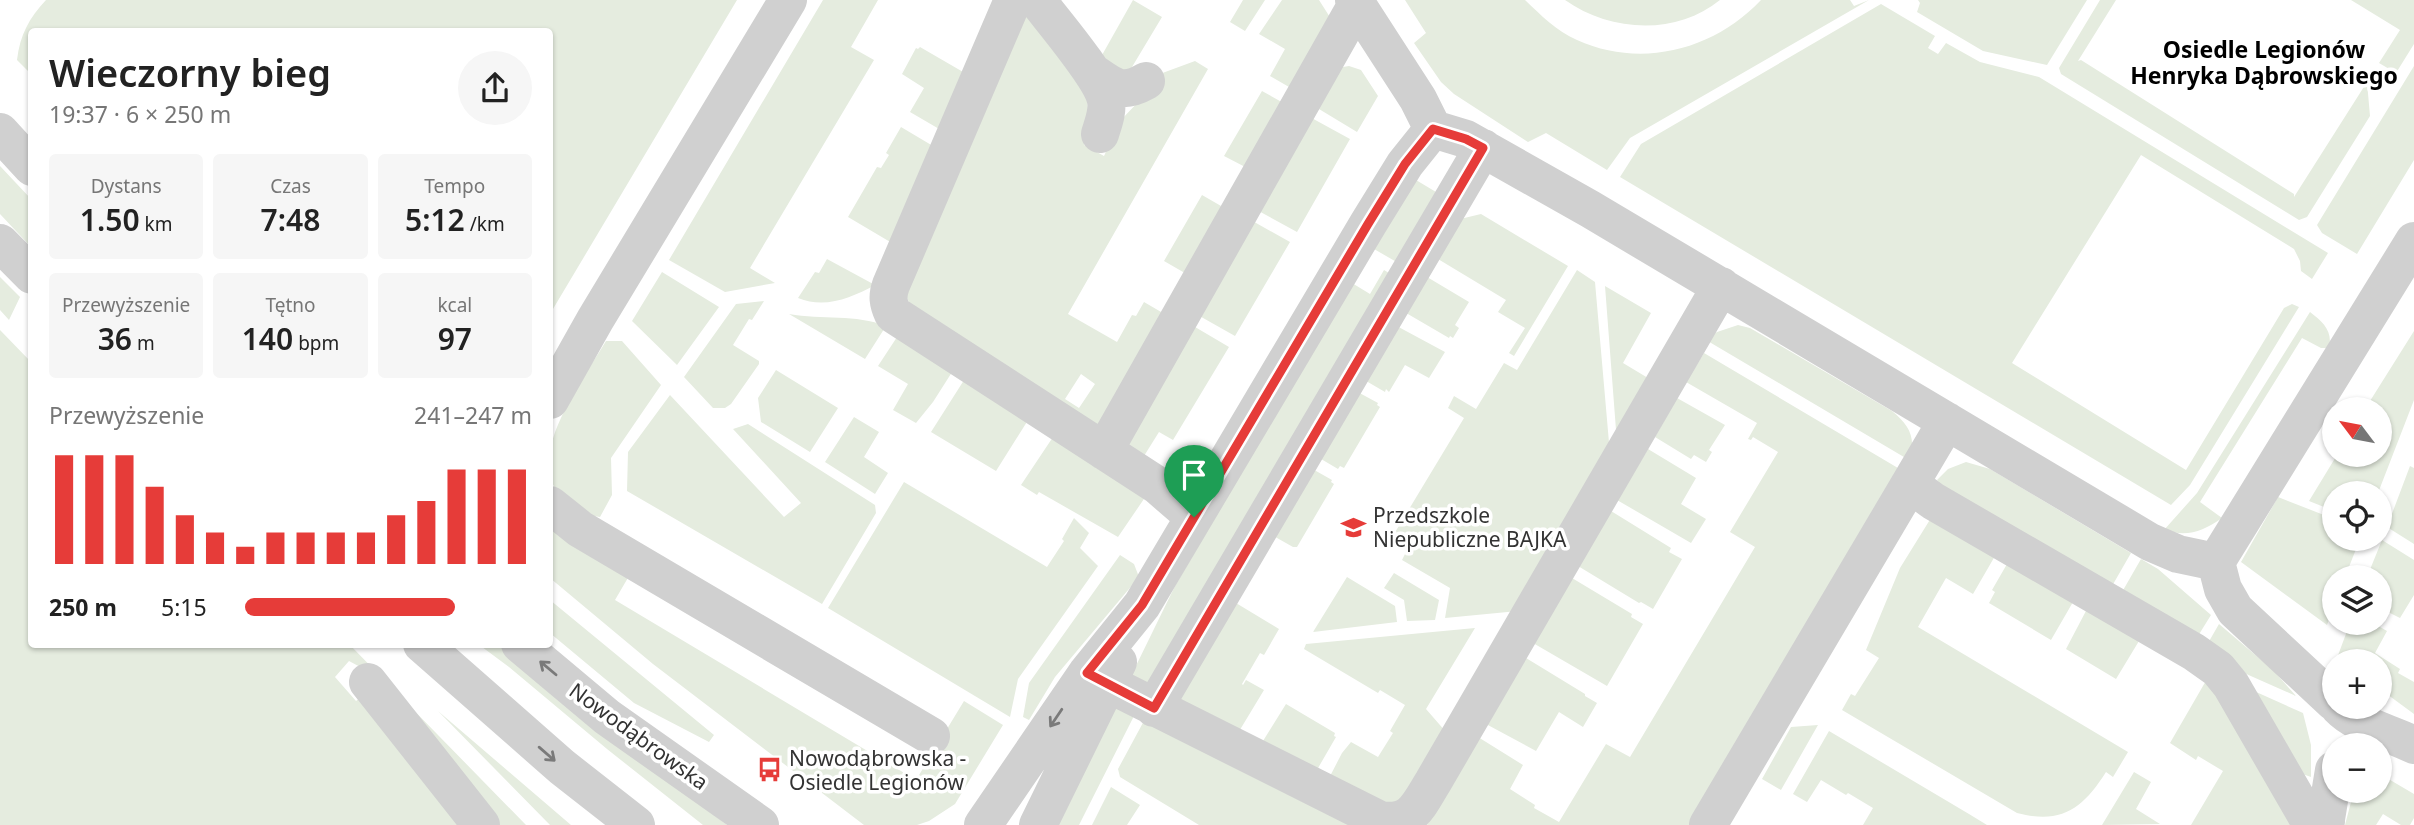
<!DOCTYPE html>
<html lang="pl">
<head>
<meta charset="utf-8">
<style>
	:root { --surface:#fff; --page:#f6f6f6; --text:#222; --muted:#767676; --accent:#e63c39 }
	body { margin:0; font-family:"Noto Sans",sans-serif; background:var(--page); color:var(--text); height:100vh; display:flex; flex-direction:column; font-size:26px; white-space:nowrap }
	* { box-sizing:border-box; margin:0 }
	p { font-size:23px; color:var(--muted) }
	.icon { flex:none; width:38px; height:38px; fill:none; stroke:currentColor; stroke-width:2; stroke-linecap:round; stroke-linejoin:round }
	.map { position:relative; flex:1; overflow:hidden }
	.details { position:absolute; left:28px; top:28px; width:525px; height:620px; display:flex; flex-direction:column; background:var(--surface); border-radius:7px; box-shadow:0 2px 5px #0004 }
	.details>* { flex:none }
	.needle { width:46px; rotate:302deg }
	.controls { position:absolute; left:2322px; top:397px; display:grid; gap:14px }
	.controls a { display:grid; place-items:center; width:70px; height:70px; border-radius:50%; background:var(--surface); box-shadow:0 2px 5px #0004; font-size:35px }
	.pin { position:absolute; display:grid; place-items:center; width:60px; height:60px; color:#fff; margin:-72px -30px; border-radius:50% 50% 50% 0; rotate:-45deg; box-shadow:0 0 7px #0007 }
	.pin .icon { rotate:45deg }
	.round { display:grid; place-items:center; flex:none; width:74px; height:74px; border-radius:37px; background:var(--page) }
	.overview { display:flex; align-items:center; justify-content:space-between; height:119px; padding:0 21px }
	h1 { font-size:38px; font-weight:600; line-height:52px }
	.figures { display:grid; grid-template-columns:repeat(3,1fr); gap:10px; height:119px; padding:7px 21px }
	.figures div { display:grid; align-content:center; border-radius:7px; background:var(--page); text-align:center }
	.figures b { font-size:30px; font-weight:600 }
	.figures small { font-size:19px; font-weight:400 }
	.figures p { font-size:19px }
	.chart { height:196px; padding:14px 21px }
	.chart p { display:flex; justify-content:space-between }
	.chart svg { width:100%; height:126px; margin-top:7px; stroke:var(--accent); stroke-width:6 }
	ul { padding:0 21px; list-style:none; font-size:23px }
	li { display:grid; grid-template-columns:112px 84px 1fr; align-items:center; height:52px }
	li i { height:18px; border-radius:9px; background:var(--accent) }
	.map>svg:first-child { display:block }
</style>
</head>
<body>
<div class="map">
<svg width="2414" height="825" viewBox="0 0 2414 825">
	<rect width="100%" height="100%" fill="#fff"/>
	<path fill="#e5ecdf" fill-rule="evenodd" d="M46 0H737L550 314V32H32L31 74 17 60C20 35 29 18 46 0Z
		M823 0H878L851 47 874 60 750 268 775 283 725 292 669 260Z
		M1133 0 1162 17 1126 77 1097 64Z
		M1243 0H1265L1245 31 1230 22Z
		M1282 0H1319L1333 22 1296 91 1270 76 1285 49 1259 34Z
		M1405 0H1525C1541 15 1556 31 1577 40 1641 69 1714 50 1761 0H1850L1854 6 1869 0 1630 138 1607 170 1546 133 1528 142 1454 94 1441 82 1414 43 1426 33Z
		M1565 0H1720C1676 36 1610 32 1565 0Z
		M1918 0H2087L2047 65 1983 51 1917 12 1920 3Z
		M2100 0H2116L2078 61 2081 60 2294 194V197L2367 82 2370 116 2307 217 2299 220 2061 74 2059 68Z
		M2351 0H2414V44L2396 73 2379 63 2400 30Z
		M1881 4 1935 36 1928 48 1938 54 1946 43 1980 62 2039 77 2328 253 2312 279 2301 271 2300 261 2294 249 2141 155 2012 363 2186 470 2284 308 2292 304 2299 307 2190 485 2171 505 1620 177 1641 144Z
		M1025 15 1084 81 1090 123 1084 145 1104 156 1121 120 1140 100 1157 75 1195 61 1208 69 1068 314 1117 342 1132 315 1136 316 1144 302 1168 316 1101 434 914 316 905 292ZM1081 374 1095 384 1079 408 1065 399Z
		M920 47 970 76 946 133 910 112 924 88 902 74 916 48 918 49Z
		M1349 66 1361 70 1378 96 1357 132 1314 106 1337 68Z
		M2414 66V160L2357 254 2322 233 2317 225Z
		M1262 91 1287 105 1251 170 1224 156Z
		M1308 116 1350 139 1297 232 1255 209Z
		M901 127 938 149 897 246 848 217 877 167 881 168 889 155 886 153Z
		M0 166 31 199V247L0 214Z
		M1416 180 1441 195 1400 264 1374 249Z
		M1202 195 1228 210 1190 276 1164 261Z
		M1481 214 1568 266 1514 356 1509 353 1525 328 1498 312 1506 300 1433 256 1456 220Z
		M1249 219 1290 242 1235 336 1196 314Z
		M827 259 875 285C851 298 825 309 798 298L815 272 819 273Z
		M1384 270 1394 276 1149 689 1130 678 1175 586 1352 283 1370 294Z
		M1577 270 1595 282 1610 454 1518 611 1445 618 1450 588 1402 560 1407 550 1391 539 1464 418 1448 408 1454 396 1476 409 1504 363 1517 370Z
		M662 272 719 307 677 365 632 321Z
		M1422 274 1469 302 1455 325 1459 328 1453 338 1450 336 1449 338 1401 310Z
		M0 277 20 297 9 320 0 310Z
		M1605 286 1651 313 1623 363 1653 381 1617 443Z
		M764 301 752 320 749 319 733 345 759 361V364L731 404 725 408H713L684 377 736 304Z
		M2310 312C2323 322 2333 331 2329 348H2321L2302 338 2200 502 2222 518C2202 532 2187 537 2164 530L2197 493Z
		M789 314C822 320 856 314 886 326L865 359Z
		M1190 324 1229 347 1173 440 1159 432 1144 456 1123 443Z
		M1393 324 1445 352 1429 378 1405 365 1389 392 1386 389 1385 392 1361 378Z
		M1738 325 1750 328 1892 411C1909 425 1917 438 1909 460L1706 340 1717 332Z
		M0 330 31 362 32 644H349L526 825H497L364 669 349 661 335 677 356 701 365 694 470 825H0Z
		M2414 331V400L2378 493 2334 494V511L2309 501 2337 455H2380V410L2365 409Z
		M899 334 954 369 933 402 916 423 893 410 908 384 878 366Z
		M606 341H622L661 385 611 458 612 495 600 517 594 516C582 508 562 499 555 488 530 448 586 375 606 341Z
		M1704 353 1903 471 1694 825H1427L1478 737 1523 765 1510 789 1535 805 1534 808 1559 822 1606 744 1630 757 1755 547 1730 532 1778 452 1753 437 1751 440 1748 439 1757 423 1686 382Z
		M776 370 838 408 810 452 761 422 758 398Z
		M966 377 1030 417 996 471 931 432Z
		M1354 390 1378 403 1377 405 1380 407 1344 468 1340 466 1338 469 1316 456Z
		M670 395 784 517 801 503 733 429 748 424 875 505 876 513 822 604 627 491 628 452Z
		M1677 398 1725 425 1709 450 1712 452 1706 462 1694 455 1691 459 1655 437Z
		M854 417 879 432 864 457 888 473 875 494 825 462Z
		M1055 434 1148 493 1118 537 1039 492 1037 495 1021 485Z
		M1648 449 1696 478 1681 504 1706 519 1691 543 1617 500Z
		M1966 462 1990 469 2131 553 2108 593 1952 500 1937 480 1948 469Z
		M2410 466 2414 468V544L2387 527Z
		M1309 467 1332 480 1331 482 1334 484 1297 547H1293L1270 534Z
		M904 482 1047 567 1064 541 1062 539 1074 518 1089 533 1080 548 1098 566 1018 679 1010 717 828 608Z
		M2278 497 2334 519V539H2360L2345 577 2334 578V606L2327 625 2241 562Z
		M1611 511 1671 548 1669 552 1682 559 1653 609 1641 602 1639 603 1578 566Z
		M1931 518 1995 556 1973 594 1946 578 1918 627 2128 752 2113 777 2106 772C2083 808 2062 825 2017 813L1842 710 1851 694 1855 696 1879 658 1866 650 1900 568Z
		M550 526 629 576 615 600 916 780 964 701 1003 725 955 804 929 821 917 825H864L653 664 550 578Z
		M2382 540 2414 560V595L2400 618 2380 608V578L2367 577Z
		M1120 555 1134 564 1139 577 1055 677 1029 720 1023 717 1029 683Z
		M2141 559 2158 569 2211 615 2193 644 2118 599Z
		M2007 564 2073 602 2051 640 1989 603 1995 592 1992 590Z
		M1394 573 1439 600 1435 620 1407 621 1404 600 1384 588Z
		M1347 577 1395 606 1397 622 1313 632Z
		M1572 578 1632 614 1631 617 1643 624 1607 686 1533 643Z
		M550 600 714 735 709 742 634 703 550 633Z
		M1231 600 1279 629 1264 655 1260 653 1242 684 1243 685 1246 680 1264 690 1235 738 1174 695Z
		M2087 609 2139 641 2116 679 2066 649Z
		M2350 623H2373L2387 631 2375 653 2400 669 2398 673 2414 682V714L2380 689V662L2342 661 2337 658Z
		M2219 624 2273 670 2296 696 2235 669 2204 650Z
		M1475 628 1426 709 1446 732 1407 801 1373 804 1327 782 1342 753 1351 742 1378 757 1393 733 1390 731 1405 705 1380 690 1378 693 1304 649 1306 644Z
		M478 644H501L561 696 727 825H703L607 749 509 667Z
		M1526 658 1585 694V696L1597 703 1583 727 1559 712 1536 751 1486 724Z
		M2207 679 2299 825H2191L2223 771 2198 756 2196 760 2170 743Z
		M2245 687 2303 713 2311 745V777L2294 771Z
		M1286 704 1335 733 1334 736 1336 737 1314 775 1258 749Z
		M1115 708 1135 714 1079 825H1056Z
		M438 711 571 825H550Z
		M1145 719 1364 825H1199L1120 777 1118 769Z
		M1818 725 1781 790 1762 779 1791 727Z
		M1829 731 1969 814 1987 825H1863L1873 808 1848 793 1846 795 1821 780 1807 802 1793 794Z
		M2134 772 2151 782 2136 809 2160 824 2102 825Z
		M2380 774 2414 794V818L2410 825H2401L2383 814 2376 825H2345L2351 802 2360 791H2380Z
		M1111 787 1140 805 1127 825H1092Z"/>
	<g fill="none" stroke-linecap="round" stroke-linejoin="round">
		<path stroke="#d0d0d0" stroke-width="38" d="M1013 0 891 285C887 296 888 303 893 314L1157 485 1194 517
			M1037 0C1053 21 1103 79 1106 101 1108 112 1103 124 1100 134
			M1354 0 1418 99 1433 129
			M1092 72C1114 87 1121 95 1146 81
			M0 132 32 167
			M0 243 32 275
			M550 400 595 320 788 0
			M1104 451 1357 4
			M1910 484 1933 501 2194 652 2218 669 2231 685 2306 815 2326 821
			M550 505 580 529 931 736
			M2216 562 2414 241
			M422 644 562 767 636 825
			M520 644 607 717 760 825
			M1087 673 1380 820C1412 825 1418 806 1433 782L1721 286
			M368 682 481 825
			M2339 707C2357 726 2391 733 2414 745
			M1154 708 1483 148
			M983 825 1087 673 1142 605 1368 224 1405 164 1433 129 1466 139 1590 209 2150 542 2178 554 2216 562 2223 589 2235 610 2334 702
			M1038 825 1118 662
			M1708 825 1947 421
			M2325 825 2334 770"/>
	</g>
	<defs><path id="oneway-shaft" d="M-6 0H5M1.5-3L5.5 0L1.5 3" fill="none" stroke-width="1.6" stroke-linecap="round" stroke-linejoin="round" transform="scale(1.75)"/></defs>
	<g stroke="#7a7a7a">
		<use href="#oneway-shaft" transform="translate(548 668) rotate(-140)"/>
		<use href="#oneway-shaft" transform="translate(1056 718) rotate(124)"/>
		<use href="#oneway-shaft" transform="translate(547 754) rotate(41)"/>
	</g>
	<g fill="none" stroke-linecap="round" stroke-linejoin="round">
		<defs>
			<path id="route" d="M1433 129 1466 139 1483 148 1154 708 1087 673 1142 605 1368 224 1405 164Z"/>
		</defs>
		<use href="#route" stroke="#fff" stroke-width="14"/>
		<use href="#route" stroke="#e63c39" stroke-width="9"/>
	</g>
	<defs>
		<symbol id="school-bare" viewBox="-9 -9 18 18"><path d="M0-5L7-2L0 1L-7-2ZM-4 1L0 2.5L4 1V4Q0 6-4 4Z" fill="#e63c39" stroke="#fff" stroke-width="2.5" paint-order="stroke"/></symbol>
		<symbol id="bus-bare" viewBox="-9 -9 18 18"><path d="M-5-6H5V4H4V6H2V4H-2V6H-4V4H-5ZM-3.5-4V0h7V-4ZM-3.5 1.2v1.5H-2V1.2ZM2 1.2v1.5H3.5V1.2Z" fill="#e63c39" stroke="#fff" stroke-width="2.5" paint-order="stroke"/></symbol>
	</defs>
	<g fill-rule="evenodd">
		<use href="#school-bare" x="1336" y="510" width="35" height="35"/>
		<use href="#bus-bare" x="752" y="752" width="35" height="35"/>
	</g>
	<g text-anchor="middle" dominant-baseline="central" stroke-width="7" stroke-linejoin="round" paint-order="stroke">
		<g font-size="21" fill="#333" stroke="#fff" text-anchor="start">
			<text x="1373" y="515">Przedszkole<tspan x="1373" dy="24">Niepubliczne BAJKA</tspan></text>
			<text x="789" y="758">Nowodąbrowska -<tspan x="789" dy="24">Osiedle Legionów</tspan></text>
		</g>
		<g font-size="21" fill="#333" stroke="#fff">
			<text transform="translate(639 736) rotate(36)">Nowodąbrowska</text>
		</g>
		<g font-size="23" font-weight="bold" fill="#000" stroke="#fff">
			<text x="2264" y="49">Osiedle Legionów<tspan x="2264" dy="26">Henryka Dąbrowskiego</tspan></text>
		</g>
	</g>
</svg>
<div class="controls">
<a><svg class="needle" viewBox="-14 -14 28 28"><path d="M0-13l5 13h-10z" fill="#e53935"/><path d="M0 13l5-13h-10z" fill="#767676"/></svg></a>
<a><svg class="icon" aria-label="locate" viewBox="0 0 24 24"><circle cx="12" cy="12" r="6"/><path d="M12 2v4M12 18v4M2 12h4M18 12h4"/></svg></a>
<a><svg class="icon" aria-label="layers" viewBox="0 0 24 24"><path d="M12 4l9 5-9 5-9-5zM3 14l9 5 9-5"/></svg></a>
<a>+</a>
<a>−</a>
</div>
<div class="pin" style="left:1194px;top:517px;background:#1e9e55"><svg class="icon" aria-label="arrive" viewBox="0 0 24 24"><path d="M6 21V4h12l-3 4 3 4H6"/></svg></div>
<section class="details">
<div class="overview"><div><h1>Wieczorny bieg</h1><p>19:37 · 6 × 250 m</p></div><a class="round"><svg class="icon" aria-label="share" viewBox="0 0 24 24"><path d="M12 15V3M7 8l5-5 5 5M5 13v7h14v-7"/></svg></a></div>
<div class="figures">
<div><p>Dystans</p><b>1.50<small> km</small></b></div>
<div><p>Czas</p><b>7:48</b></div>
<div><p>Tempo</p><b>5:12<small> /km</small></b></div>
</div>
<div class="figures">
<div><p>Przewyższenie</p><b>36<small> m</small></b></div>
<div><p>Tętno</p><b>140<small> bpm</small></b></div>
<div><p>kcal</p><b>97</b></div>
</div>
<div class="chart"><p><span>Przewyższenie</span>241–247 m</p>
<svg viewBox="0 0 160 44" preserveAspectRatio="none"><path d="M5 44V6M15 44V6M25 44V6M35 44V17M45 44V27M55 44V33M65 44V38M75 44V33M85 44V33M95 44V33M105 44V33M115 44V27M125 44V22M135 44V11M145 44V11M155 44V11"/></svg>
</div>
<ul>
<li><b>250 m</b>5:15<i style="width:73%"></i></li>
</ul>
</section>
</div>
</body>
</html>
